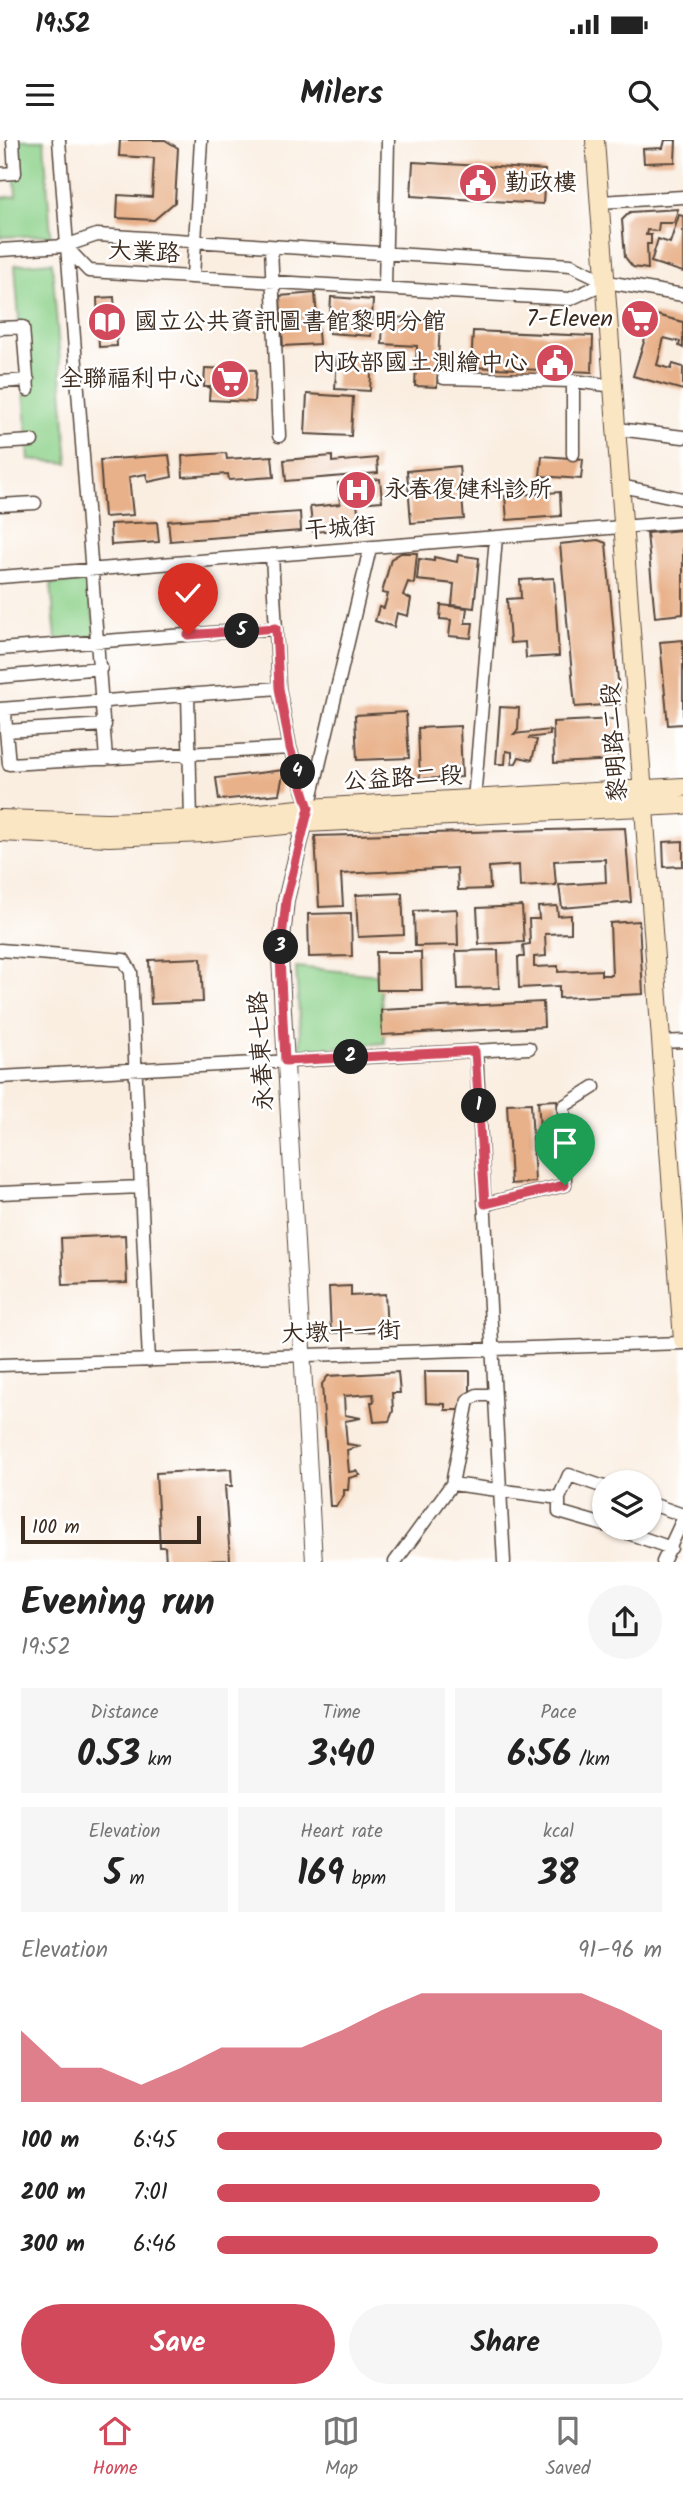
<!DOCTYPE html>
<html lang="en">
<head>
<meta charset="utf-8">
<style>
	:root { --surface:#fff; --page:#f6f6f6; --text:#222; --muted:#767676; --line:#e0e0e0; --accent:#d1495b }
	body { margin:0; font-family:Kalam,"LXGW WenKai TC",sans-serif; background:var(--page); color:var(--text); height:100vh; display:flex; flex-direction:column; font-size:26px; white-space:nowrap }
	* { box-sizing:border-box; margin:0 }
	p { font-size:23px; color:var(--muted) }
	.icon { flex:none; width:38px; height:38px; fill:none; stroke:currentColor; stroke-width:2; stroke-linecap:round; stroke-linejoin:round }
	.map { position:relative; height:1422px; overflow:hidden }
	.details { display:flex; flex-direction:column; background:var(--surface); flex:1 }
	.details>* { flex:none }
	.buttons { position:absolute; left:592px; top:1330px; display:grid; gap:14px }
	.buttons a { display:grid; place-items:center; width:70px; height:70px; border-radius:50%; background:var(--surface); box-shadow:0 2px 5px #0004; font-size:35px }
	.scale { position:absolute; left:21px; bottom:18px; width:180px; box-sizing:border-box; padding-left:7px; border:4px solid #3b2a1e; border-top:0; font-size:19px; line-height:24px; white-space:nowrap; color:#3b2a1e; -webkit-text-stroke:5px #fff; paint-order:stroke }
	.pin { position:absolute; display:grid; place-items:center; width:60px; height:60px; color:#fff; margin:-72px -30px; border-radius:50% 50% 50% 0; rotate:-45deg; box-shadow:0 0 7px #0007 }
	.pin .icon { rotate:45deg }
	.km { position:absolute; width:35px; height:35px; margin:-18px; border-radius:50%; background:#222; color:#fff; font-size:19px; line-height:35px; text-align:center }
	.round { display:grid; place-items:center; flex:none; width:74px; height:74px; border-radius:37px; background:var(--page) }
	.head { display:flex; align-items:center; justify-content:space-between; height:119px; padding:0 21px }
	h1 { font-size:38px; font-weight:600; line-height:52px }
	.figures { display:grid; grid-template-columns:repeat(3,1fr); gap:10px; height:119px; padding:7px 21px }
	.figures div { display:grid; align-content:center; border-radius:0px; background:var(--page); text-align:center }
	.figures b { font-size:35px; font-weight:600 }
	.figures small { font-size:19px; font-weight:400 }
	.figures p { font-size:19px }
	.chart { height:196px; padding:14px 21px }
	.chart p { display:flex; justify-content:space-between }
	.chart svg { width:100%; height:126px; margin-top:7px; fill:var(--accent); opacity:.7 }
	.cta { display:flex; gap:14px; margin-top:auto; padding:14px 21px }
	.cta a { flex:1; height:80px; border-radius:42px; background:var(--accent); color:#fff; font-size:28px; font-weight:600; line-height:80px; text-align:center }
	.cta a+a { background:var(--page); color:var(--text) }
	ul { padding:0 21px; list-style:none; font-size:23px }
	li { display:grid; grid-template-columns:112px 84px 1fr; align-items:center; height:52px }
	li i { height:18px; border-radius:9px; background:var(--accent) }
	.status { display:flex; justify-content:space-between; align-items:center; height:49px; padding:0 35px; background:var(--surface); direction:ltr }
	.status svg { height:19px; fill:currentColor }
	header { display:flex; justify-content:space-between; align-items:center; height:91px; padding:0 21px; background:var(--surface); font-size:32px; font-weight:600 }
	.dock { display:flex; justify-content:space-around; align-items:center; height:98px; border-top:2px solid var(--line); background:var(--surface); font-size:19px; color:var(--muted) }
	.dock a { display:grid; justify-items:center; gap:4px }
	.dock .active { color:var(--accent) }
	.map>svg:first-child { display:block }
</style>
</head>
<body>
<div class="status"><b>19:52</b><svg viewBox="0 0 49 12"><path d="M0 12V9h3v3zM5 12V6h3v6zM10 12V3h3v9zM15 12V0h3v12zM26 1h20v11H26zM47 4h2v5h-2z"/></svg></div>
<header><svg class="icon" aria-label="menu" viewBox="0 0 24 24"><path d="M4 6h16M4 12h16M4 18h16"/></svg>Milers<svg class="icon" aria-label="search" viewBox="0 0 24 24"><circle cx="10" cy="10" r="6"/><path d="M15 15l6 6"/></svg></header>
<div class="map">
<svg width="683" height="1422" viewBox="0 0 683 1422">
	<rect width="100%" height="100%" fill="#fff"/>
	<filter id="ink" filterUnits="userSpaceOnUse"><feTurbulence type="fractalNoise" baseFrequency=".0143" numOctaves="2"/><feDisplacementMap in="SourceGraphic" scale="14" xChannelSelector="R" yChannelSelector="G"/><feConvolveMatrix kernelMatrix="1 2 1 2 8 2 1 2 1" color-interpolation-filters="sRGB"/></filter>
	<filter id="wash" filterUnits="userSpaceOnUse"><feTurbulence type="fractalNoise" baseFrequency=".00686" numOctaves="4" result="noise"/><feDisplacementMap in="SourceGraphic" scale="28" xChannelSelector="R" yChannelSelector="G"/><feGaussianBlur stdDeviation="1.57" result="paint"/><feColorMatrix in="noise" values="0 0 0 0 0 0 0 0 0 0 0 0 0 0 0 0 0 1.4 0 .05"/><feComposite in="paint" operator="in"/></filter>
	<g filter="url(#wash)">
		<rect width="100%" height="100%" fill="#faeee1"/>
		<path fill="#8dd18a" stroke="#647e54" stroke-width="2" d="M12 0H44L51 95 0 97V58L16 56Z
			M52 122 68 323 29 320 15 125Z
			M88 441 96 496 56 500 51 444Z
			M296 827 379 835 385 903 301 910Z"/>
		<g id="blocks">
			<path fill="#e8b189" d="M120 0H165L178 8 175 62 154 80 117 78 118 55 152 57 154 18 119 16Z
				M665 0H676L675 22 644 23 643 9 663 8Z
				M413 22 545 30 543 64 411 56Z
				M678 69 674 83H659L658 91 647 90 646 95H651V104H647L648 129 633 127 625 117 622 80 630 72Z
				M679 75 683 76V132L651 122 658 99 670 103Z
				M315 153 319 204 283 206 280 156Z
				M114 157 117 206 99 207 97 158Z
				M331 157 373 160 371 196 329 193Z
				M653 174 683 182V208L679 206 680 202 664 198 657 225 671 229 673 224 683 227V250L633 236Z
				M383 177 440 179 437 247 415 246 417 206 382 204Z
				M473 191 593 196 592 232 471 227Z
				M337 217 372 219 370 251 335 249Z
				M205 228 256 230 254 262 209 260 210 247H204Z
				M307 254 353 257 351 296 305 294Z
				M226 313 227 319 272 316 274 337 229 340 228 334 183 337 182 316Z
				M169 315 172 337 148 342 146 334 129 337 133 375 104 377 100 320Z
				M332 316V322L377 318 378 333 286 341 284 320Z
				M542 316 583 319 581 339 540 336Z
				M459 326 464 379 411 383 407 331Z
				M380 339 382 361 357 363 360 388 313 392 310 367 340 364 338 343Z
				M560 352 561 376 507 380 505 356Z
				M300 372 301 391 170 401 168 381Z
				M157 382 159 402 111 405 110 384Z
				M683 390V474L655 477 647 393Z
				M598 400 606 403 620 564 575 567 560 404Z
				M401 413H417L414 444 408 442 403 455 411 459 408 476 397 473 394 487 375 481 379 467 384 468 388 454 382 453 391 419Z
				M458 415 479 418 474 468 452 465 454 444 417 440 419 419 434 421V417L457 422Z
				M554 438 559 516 526 518 525 502 510 503 507 459 521 458 520 440Z
				M441 465 467 468 465 483H473L471 498 449 496 451 480 440 479Z
				M683 500V584L668 585 660 502Z
				M500 567 519 568 518 590 514 594 550 590V595L528 598 537 600 532 620 519 617 516 623 512 624V612L506 611 505 624H496Z
				M406 572 409 618 357 620 355 575Z
				M616 579 618 620 554 623 553 582Z
				M460 586 462 637 420 639 418 588Z
				M284 630 279 654 219 660 216 638Z
				M625 688 631 762 562 768 559 745 606 742 605 719 554 721 556 745 520 747 519 725 489 727 490 749 458 750 457 728 341 734 343 766 319 767 315 696Z
				M683 701V726L664 727 663 702Z
				M402 753 404 795 358 797 356 755Z
				M522 766 524 802 479 804 477 768Z
				M557 766 558 776 571 775V793L545 794 546 816 534 817V827L558 826V832L601 830V835H612L610 783 639 781 643 854 559 858V846L519 848 518 817H524L523 805 530 804 529 779H539L538 767Z
				M457 769 458 805 415 806 414 771Z
				M351 773 352 816 309 817 308 774Z
				M498 810 499 848 458 849 456 811Z
				M376 812H421L422 850H377Z
				M201 818 203 862 151 864 149 820Z
				M543 862 544 887 382 895 381 870Z
				M557 960 560 999 541 1000 538 961Z
				M531 963 535 1042 511 1044 507 964Z
				M125 1095 127 1143 63 1145 61 1098Z
				M351 1146V1156L385 1154 387 1191 331 1193 329 1147Z
				M425 1231H470V1252L463 1270H445V1264L426 1263Z
				M398 1232 400 1253H392L393 1271 389 1281 374 1282 371 1262H374L373 1254 344 1256 345 1275 361 1278 345 1281 347 1304 361 1306 347 1310 349 1332 356 1331 360 1335 349 1338 348 1350H344V1355L336 1366H330L322 1244 328 1236Z
				M231 1329 232 1346H225L230 1420 166 1422 165 1407H160L156 1333Z"/>
		</g>
	</g>
	<g filter="url(#ink)">
		<use href="#blocks" fill-opacity="0" stroke="#58473b" stroke-width="2"/>
		<g fill="none" stroke-linecap="round" stroke-linejoin="round">
			<defs>
				<path id="minor" d="M59 0 106 619
					M0 34 15 33 13 0
					M600 62 683 57
					M65 106 89 131 570 159 607 142
					M271 107 279 296
					M0 110 65 106 97 95 571 125 607 142 683 155
					M193 137 201 0
					M385 148 388 0
					M0 188 23 187 28 250
					M444 238 573 241 615 246
					M573 241V314
					M0 242 28 240
					M618 289 683 297
					M0 303 32 301
					M621 346 683 359
					M0 365 35 363
					M272 415 279 548 290 608 309 667
					M0 437 683 382
					M0 509 276 488
					M0 537 101 528
					M188 554 191 680
					M0 569 279 548
					M5 569 6 591 105 585
					M6 591 9 624 290 608
					M474 660 496 397
					M309 668 370 408
					M0 810 124 820 131 832 149 1221
					M661 902 683 901
					M476 911 504 1422
					M0 937 529 908
					M0 1053 141 1047
					M485 1064 565 1045 564 966 594 947
					M0 1225 683 1203
					M495 1255H477L468 1260 452 1344 559 1358
					M604 1347 569 1335 559 1358V1372L604 1385
					M649 1363 683 1375
					M614 1388 671 1408
					M395 1422 452 1344
					M663 1422 683 1379"/>
				<path id="tertiary" d="M307 673 286 760 280 817 314 1422"/>
				<path id="secondary" d="M595 0 683 1200
					M0 679 107 682 200 679 309 668 683 647
					M0 692 109 697 204 693 305 683 683 665"/>
			</defs>
			<use href="#minor" stroke="#58473b" stroke-width="15"/>
			<use href="#tertiary" stroke="#58473b" stroke-width="18"/>
			<use href="#secondary" stroke="#58473b" stroke-width="20"/>
			<use href="#minor" stroke="#fff" stroke-width="12"/>
			<use href="#tertiary" stroke="#fff" stroke-width="16"/>
			<use href="#secondary" stroke="#fbe6c3" stroke-width="18"/>
		</g>
	</g>
	<g fill="none" stroke-linecap="round" stroke-linejoin="round" filter="url(#ink)">
		<defs>
			<path id="route" d="M188 495 276 488 279 548 290 608 309 668 286 760 280 817 285 921 475 911 485 1064 565 1045"/>
		</defs>
		<use href="#route" stroke="#fff" stroke-width="14"/>
		<use href="#route" stroke="#d1495b" stroke-width="9"/>
	</g>
	<defs>
		<symbol id="civic-disc" viewBox="-11 -11 22 22"><circle r="9.5" fill="#d1495b" stroke="#fff"/><path d="M-.6-6.5H3V-4.5H.6V-3L4-1V1h2V6H-6V1h2V-1L-.6-3ZM-1.2 2.5V6h2.4V2.5Z" fill="#fff"/></symbol>
		<symbol id="supermarket-disc" viewBox="-11 -11 22 22"><circle r="9.5" fill="#d1495b" stroke="#fff"/><path d="M-6-5.5h2.5l.6 2H6L4.5 2H-2.5L-4.4-4H-6ZM-1.5 3.2a1.3 1.3 0 1 0 .1 0ZM3 3.2a1.3 1.3 0 1 0 .1 0Z" fill="#fff"/></symbol>
		<symbol id="library-disc" viewBox="-11 -11 22 22"><circle r="9.5" fill="#d1495b" stroke="#fff"/><path d="M-6-4Q-3-5.5-.7-3.5V5Q-3 3-6 4ZM6-4Q3-5.5 .7-3.5V5Q3 3 6 4Z" fill="#fff"/></symbol>
		<symbol id="hospital-disc" viewBox="-11 -11 22 22"><circle r="9.5" fill="#d1495b" stroke="#fff"/><path d="M-5-5h3v3.5h4V-5h3V5h-3V1.5h-4V5h-3Z" fill="#fff"/></symbol>
	</defs>
	<g fill-rule="evenodd">
		<use href="#civic-disc" x="456" y="21" width="44" height="44"/>
		<use href="#supermarket-disc" x="618" y="157" width="44" height="44"/>
		<use href="#library-disc" x="85" y="160" width="44" height="44"/>
		<use href="#civic-disc" x="533" y="201" width="44" height="44"/>
		<use href="#supermarket-disc" x="208" y="217" width="44" height="44"/>
		<use href="#hospital-disc" x="335" y="328" width="44" height="44"/>
	</g>
	<g text-anchor="middle" dominant-baseline="central" stroke-width="5" stroke-linejoin="round" paint-order="stroke">
		<g font-size="24" fill="#3b2a1e" stroke="#fff" text-anchor="start">
			<text x="505" y="43">勤政樓</text>
			<text x="613" y="179" text-anchor="end">7-Eleven</text>
			<text x="134" y="182">國立公共資訊圖書館黎明分館</text>
			<text x="528" y="223" text-anchor="end">內政部國土測繪中心</text>
			<text x="203" y="239" text-anchor="end">全聯福利中心</text>
			<text x="384" y="350">永春復健科診所</text>
		</g>
		<g font-size="24" fill="#3b2a1e" stroke="#fff">
			<text transform="translate(144 113) rotate(3)">大業路</text>
			<text transform="translate(340 389) rotate(-4)">干城街</text>
			<text transform="translate(615 602) rotate(-94)">黎明路二段</text>
			<text transform="translate(403 639) rotate(-3)">公益路二段</text>
			<text transform="translate(262 911) rotate(-93)">永春東七路</text>
			<text transform="translate(341 1193) rotate(-2)">大墩十一街</text>
		</g>
	</g>
</svg>
<div class="buttons">
<a><svg class="icon" aria-label="layers" viewBox="0 0 24 24"><path d="M12 4l9 5-9 5-9-5zM3 14l9 5 9-5"/></svg></a>
</div>
<div class="scale">100 m</div>
<div class="pin" style="left:565px;top:1045px;background:#1e9e55"><svg class="icon" aria-label="arrive" viewBox="0 0 24 24"><path d="M6 21V4h12l-3 4 3 4H6"/></svg></div>
<div class="pin" style="left:188px;top:495px;background:#d93025"><svg class="icon" aria-label="check" viewBox="0 0 24 24"><path d="M5 12l5 5 9-10"/></svg></div>
<b class="km" style="left:479px;top:966px">1</b>
<b class="km" style="left:351px;top:917px">2</b>
<b class="km" style="left:281px;top:807px">3</b>
<b class="km" style="left:298px;top:632px">4</b>
<b class="km" style="left:242px;top:491px">5</b>
</div>
<section class="details">
<div class="head"><div><h1>Evening run</h1><p>19:52</p></div><a class="round"><svg class="icon" aria-label="share" viewBox="0 0 24 24"><path d="M12 15V3M7 8l5-5 5 5M5 13v7h14v-7"/></svg></a></div>
<div class="figures">
<div><p>Distance</p><b>0.53<small> km</small></b></div>
<div><p>Time</p><b>3:40</b></div>
<div><p>Pace</p><b>6:56<small> /km</small></b></div>
</div>
<div class="figures">
<div><p>Elevation</p><b>5<small> m</small></b></div>
<div><p>Heart rate</p><b>169<small> bpm</small></b></div>
<div><p>kcal</p><b>38</b></div>
</div>
<div class="chart"><p><span>Elevation</span>91–96 m</p>
<svg viewBox="0 0 160 44" preserveAspectRatio="none"><path d="M0 44V19L10 32L20 32L30 38L40 32L50 25L60 25L70 25L80 19L90 12L100 6L110 6L120 6L130 6L140 6L150 12L160 19V44z"/></svg>
</div>
<ul>
<li><b>100 m</b>6:45<i style="width:100%"></i></li>
<li><b>200 m</b>7:01<i style="width:86%"></i></li>
<li><b>300 m</b>6:46<i style="width:99%"></i></li>
</ul>
<div class="cta"><a>Save</a><a>Share</a></div>
</section>
<nav class="dock">
<a class="active"><svg class="icon" aria-label="home" viewBox="0 0 24 24"><path d="M3 11l9-7 9 7M6 9v11h12V9"/></svg>Home</a>
<a><svg class="icon" aria-label="map" viewBox="0 0 24 24"><path d="M3 6l6-2 6 2 6-2v14l-6 2-6-2-6 2zM9 4v14M15 6v14"/></svg>Map</a>
<a><svg class="icon" aria-label="saved" viewBox="0 0 24 24"><path d="M7 4h10v16l-5-4-5 4z"/></svg>Saved</a>
</nav>
</body>
</html>
